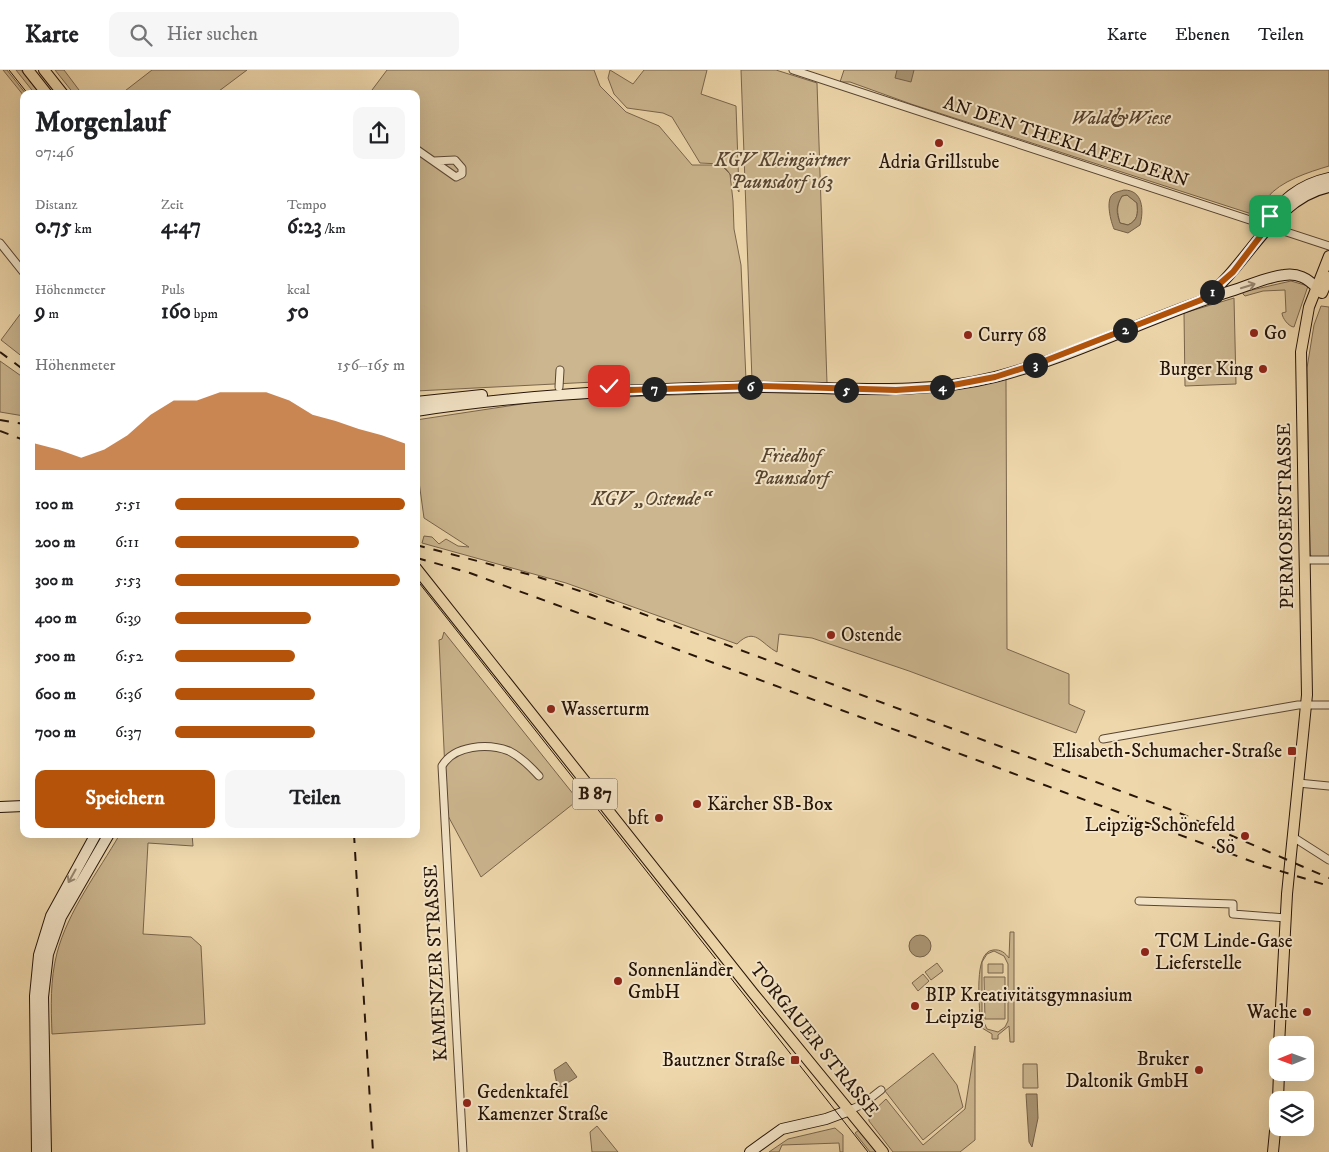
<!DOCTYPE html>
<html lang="de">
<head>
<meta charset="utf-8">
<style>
	:root { --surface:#fff; --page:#f6f6f6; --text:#202124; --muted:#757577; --line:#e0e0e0; --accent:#b45309 }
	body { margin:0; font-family:"IM FELL DW Pica",serif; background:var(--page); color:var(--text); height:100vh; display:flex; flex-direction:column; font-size:19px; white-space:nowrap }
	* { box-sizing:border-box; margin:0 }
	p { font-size:16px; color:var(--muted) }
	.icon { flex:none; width:28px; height:28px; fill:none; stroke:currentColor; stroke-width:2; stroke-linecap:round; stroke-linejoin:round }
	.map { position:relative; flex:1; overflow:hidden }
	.details { position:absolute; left:20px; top:20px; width:400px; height:748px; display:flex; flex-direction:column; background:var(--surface); border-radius:10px; box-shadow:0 5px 20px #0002 }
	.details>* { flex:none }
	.needle { width:32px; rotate:269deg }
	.buttons { position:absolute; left:1269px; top:966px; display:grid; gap:10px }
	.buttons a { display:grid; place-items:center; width:45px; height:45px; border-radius:10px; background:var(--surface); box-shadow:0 5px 20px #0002; font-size:25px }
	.pin { position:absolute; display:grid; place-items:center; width:42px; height:42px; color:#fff; margin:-21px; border-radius:10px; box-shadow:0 2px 8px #0006 }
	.km { position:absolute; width:25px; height:25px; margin:-12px; border-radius:50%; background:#222; color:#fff; font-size:14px; line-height:25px; text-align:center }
	.round { display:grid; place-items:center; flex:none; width:52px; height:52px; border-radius:10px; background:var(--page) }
	.overview { display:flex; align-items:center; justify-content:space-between; height:85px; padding:0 15px }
	h1 { font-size:28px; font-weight:800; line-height:38px }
	.stats { display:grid; grid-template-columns:repeat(3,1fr); gap:8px; height:85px; padding:5px 15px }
	.stats div { display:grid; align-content:center }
	.stats b { font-size:21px; font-weight:800 }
	.stats small { font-size:14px; font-weight:400 }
	.stats p { font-size:14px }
	.chart { height:140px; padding:10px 15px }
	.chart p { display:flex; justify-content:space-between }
	.chart svg { width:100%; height:90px; margin-top:5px; fill:var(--accent); opacity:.7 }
	.primary-button { display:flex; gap:10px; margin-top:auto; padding:10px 15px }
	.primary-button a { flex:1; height:58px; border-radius:10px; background:var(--accent); color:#fff; font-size:20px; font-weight:800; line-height:58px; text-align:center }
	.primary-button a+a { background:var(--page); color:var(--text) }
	ul { padding:0 15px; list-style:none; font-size:16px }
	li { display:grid; grid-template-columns:80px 60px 1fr; align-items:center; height:38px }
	li i { height:12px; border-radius:6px; background:var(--accent) }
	header { display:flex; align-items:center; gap:30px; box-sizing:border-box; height:70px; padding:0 25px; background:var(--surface); border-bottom:1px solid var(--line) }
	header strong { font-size:24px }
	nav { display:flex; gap:28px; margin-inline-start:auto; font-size:18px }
	.search { width:350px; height:45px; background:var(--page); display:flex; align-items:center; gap:12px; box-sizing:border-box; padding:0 18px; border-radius:10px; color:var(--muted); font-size:19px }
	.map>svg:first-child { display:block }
</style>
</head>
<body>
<header>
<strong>Karte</strong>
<div class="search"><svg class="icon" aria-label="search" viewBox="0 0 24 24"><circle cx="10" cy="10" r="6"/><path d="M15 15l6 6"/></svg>Hier suchen</div>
<nav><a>Karte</a><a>Ebenen</a><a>Teilen</a></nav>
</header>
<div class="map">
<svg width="1329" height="1082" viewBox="0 0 1329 1082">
	<rect width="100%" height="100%" fill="#eed7ab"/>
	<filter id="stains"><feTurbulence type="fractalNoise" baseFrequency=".004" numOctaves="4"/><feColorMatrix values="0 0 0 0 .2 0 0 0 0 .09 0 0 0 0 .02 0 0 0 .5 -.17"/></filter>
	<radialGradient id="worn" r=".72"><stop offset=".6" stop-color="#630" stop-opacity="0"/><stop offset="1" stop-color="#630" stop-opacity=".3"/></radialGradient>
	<path fill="#ccb68f" stroke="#79654c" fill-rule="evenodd" d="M3 0H7L26 24 24 26Z
		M16 0H21L40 24H35Z
		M55 0H64L82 24H74Z
		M152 0H247L215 24H121Z
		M387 0H594L600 16 626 42 659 56 692 95H721L730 104 733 131 734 159 741 195 746 310 712 314 636 316 594 312 416 321V24H369Z
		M610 0 633 14 644 0H707L701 24 736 36 739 122C731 110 733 104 721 94L700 93 672 47 663 43 627 38 614 24 608 8Z
		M741 0H776L817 13 827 313 752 311Z
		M844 0H1329V96C1309 102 1280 111 1267 128 1263 133 1263 141 1261 147L911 34 850 12H840Z
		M1127 125 1137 133C1138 144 1138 150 1128 155L1120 153C1117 142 1116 136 1122 126Z
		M1291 211 1308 216 1294 257C1289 257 1282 248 1282 243L1286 242 1285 220 1263 221 1245 226 1243 224V222Z
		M1234 228 1236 314 1185 316 1184 243Z
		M1321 236 1329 237V487H1313L1310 485 1307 298 1314 255Z
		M24 239V288L1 270Z
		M0 291 24 308V346L0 342Z
		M1006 309 1007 579 1069 604V634L1085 641 1076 663 909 601 812 568 779 564 777 582C761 574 755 556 737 574L566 513 422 473 424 466 432 467 439 474 446 469 458 476 469 477 424 448 416 390V350L548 330 751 322 888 325 978 316Z
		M444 562 578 730 481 807 447 744 439 570 442 569Z
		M120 764H192L193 776 148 773 143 864 191 867 201 876 205 954 52 964C51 937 50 910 57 883 68 841 98 802 120 764Z
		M1010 862H1014V972H1010L1009 956 998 965V969H992V964L982 958 980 951C980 935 973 882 993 880 1001 879 1005 883 1009 888ZM994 881 1004 886 1008 894V951L1005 957 998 962 987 959 982 948V892L987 884Z
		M937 893 943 901 931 910 925 902Z
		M988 894H1003V903H988Z
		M923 904 929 911 918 921 912 913Z
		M984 907H1005V949H985Z
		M975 976V1070L960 1082H893L869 1051V1045L886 1029 923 1075 965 1039Z
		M933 983 957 1015 963 1037 923 1070 885 1021Z
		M1023 994H1037L1038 1018H1023Z
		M597 1056 618 1082H592L590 1062Z
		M835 1058 843 1065V1082H840L839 1073 782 1075 779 1082H769L788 1069Z
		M859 1060 876 1082H870L855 1063Z"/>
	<path fill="#aa9574" stroke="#756149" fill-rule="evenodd" d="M897 0H914L911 12 895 8Z
		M1124 120C1143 120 1144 140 1140 155L1128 163 1114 159C1111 152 1105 130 1113 124 1115 122 1121 121 1124 120ZM1127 125 1137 133C1138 144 1138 150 1128 155L1120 153C1116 142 1116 136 1122 126Z
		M909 876a11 11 0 1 1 22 0a11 11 0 1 1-22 0Z
		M566 992 577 1007 558 1019 554 1000Z
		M1026 1024H1037L1038 1048 1032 1077 1029 1072Z"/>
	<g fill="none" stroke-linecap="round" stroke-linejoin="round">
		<defs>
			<path id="street" d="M793 0 1329 176
				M416 79 456 107 462 104V98L455 90 434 91
				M0 173 24 203
				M559 317 560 300
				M1304 490H1329
				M1103 669 1298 635H1329
				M1298 713 1329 716
				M1293 767 1329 790
				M1139 831 1233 834V844L1286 848
				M850 1040 863 1034 881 1020
				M463 1082 442 696C454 675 488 673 509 681 521 687 530 696 539 706"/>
			<path id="secondary" d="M1265 157C1278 131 1301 114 1329 108
				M1206 227C1248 195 1274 128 1329 117
				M416 332 482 325
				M416 341C529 324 641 318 754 317 835 316 915 327 995 307 1076 286 1151 246 1231 221 1248 216 1266 207 1284 205 1298 203 1307 208 1317 218
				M0 737 24 736
				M37 1082 35 926 39 885 51 846 96 764
				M46 1082 43 927 48 884 61 847 109 764
				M750 1082 782 1059 826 1049 850 1040"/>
			<path id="primary" d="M28 0 47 24
				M44 0 63 24
				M1322 223 1329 207
				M416 498 753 923 883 1082
				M1279 975 1287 824 1307 625 1301 282 1309 237 1329 186
				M1278 1030 1279 1002
				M1273 1082 1278 1030"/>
		</defs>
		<use href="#street" stroke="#584532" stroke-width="9"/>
		<use href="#secondary" stroke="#261409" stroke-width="12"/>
		<use href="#primary" stroke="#261409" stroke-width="12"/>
		<use href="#street" stroke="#f4e5c8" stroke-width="7"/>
		<use href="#secondary" stroke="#f4e5c8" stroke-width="10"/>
		<use href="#primary" stroke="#eed7ab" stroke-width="10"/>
		<path stroke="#261409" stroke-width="1" d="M9 0 28 24
			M416 509 868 1082"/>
		<path stroke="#261409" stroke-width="2" stroke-dasharray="9 9" stroke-linecap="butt" d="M0 282 24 300
			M0 350 24 354
			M0 361 24 370
			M416 475 535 506 592 525 1177 742 1329 808
			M417 488 470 503 1264 796 1329 816
			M354 764 373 1082"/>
	</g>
	<defs><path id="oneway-shaft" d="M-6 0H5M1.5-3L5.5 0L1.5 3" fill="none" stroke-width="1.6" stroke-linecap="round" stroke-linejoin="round" transform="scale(1.25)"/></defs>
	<g stroke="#978772">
		<use href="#oneway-shaft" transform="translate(1248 216) rotate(-17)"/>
		<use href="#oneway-shaft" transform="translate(72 806) rotate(119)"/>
	</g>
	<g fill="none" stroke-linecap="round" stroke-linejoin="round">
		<defs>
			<path id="route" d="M609 316 630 320 758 316 896 320 943 317 995 307 1042 292 1201 230 1233 202 1262 164 1270 146"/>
		</defs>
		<use href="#route" stroke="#fff" stroke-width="10"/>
		<use href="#route" stroke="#b45309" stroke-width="6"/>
	</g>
	<g fill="#8f2418" stroke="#f4e5c8" stroke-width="2">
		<circle cx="939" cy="73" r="5"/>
		<circle cx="1254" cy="263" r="5"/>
		<circle cx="968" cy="265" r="5"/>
		<circle cx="1263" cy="299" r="5"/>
		<circle cx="831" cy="565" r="5"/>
		<circle cx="551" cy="639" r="5"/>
		<rect x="1287" y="676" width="10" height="10" rx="2.5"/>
		<circle cx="697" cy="734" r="5"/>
		<circle cx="659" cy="748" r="5"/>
		<circle cx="1245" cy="766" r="5"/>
		<circle cx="1145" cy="882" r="5"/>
		<circle cx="618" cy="911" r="5"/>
		<circle cx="915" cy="936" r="5"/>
		<circle cx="1307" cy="942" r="5"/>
		<rect x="790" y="985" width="10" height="10" rx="2.5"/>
		<circle cx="1199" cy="1000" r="5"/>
		<circle cx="467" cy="1033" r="5"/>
	</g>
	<g text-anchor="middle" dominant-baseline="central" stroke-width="4" stroke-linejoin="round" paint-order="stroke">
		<rect fill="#f4e5c8" stroke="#645342" stroke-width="1" x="572.5" y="708.5" width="45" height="31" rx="4"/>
		<g font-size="18" font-weight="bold" fill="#261409">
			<text x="595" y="724">B 87</text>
		</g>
		<g font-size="19" font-style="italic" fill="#584531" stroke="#f4e5c8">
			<text x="1121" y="48">Wald&amp;Wiese</text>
			<text x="782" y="90">KGV Kleingärtner<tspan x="782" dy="22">Paunsdorf 163</tspan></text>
			<text x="791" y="386">Friedhof<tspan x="791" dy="22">Paunsdorf</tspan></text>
			<text x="651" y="429">KGV „Ostende“</text>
		</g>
		<g font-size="19" fill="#261409" stroke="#f4e5c8">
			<text transform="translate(1066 72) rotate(18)">AN DEN THEKLAFELDERN</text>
			<text transform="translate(1286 446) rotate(-91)">PERMOSERSTRASSE</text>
			<text transform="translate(436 893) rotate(-93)">KAMENZER STRASSE</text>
			<text transform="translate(814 970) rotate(51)">TORGAUER STRASSE</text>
		</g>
		<g font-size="19" fill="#261409" stroke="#f4e5c8" text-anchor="start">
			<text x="939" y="92" text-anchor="middle">Adria Grillstube</text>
			<text x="1264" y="263">Go</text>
			<text x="978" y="265">Curry 68</text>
			<text x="1253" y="299" text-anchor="end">Burger King</text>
			<text x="841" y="565">Ostende</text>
			<text x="561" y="639">Wasserturm</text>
			<text x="1282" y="681" text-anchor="end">Elisabeth-Schumacher-Straße</text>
			<text x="707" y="734">Kärcher SB-Box</text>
			<text x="649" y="748" text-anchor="end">bft</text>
			<text x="1235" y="755" text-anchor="end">Leipzig-Schönefeld<tspan x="1235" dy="22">Sö</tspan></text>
			<text x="1155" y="871">TCM Linde-Gase<tspan x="1155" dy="22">Lieferstelle</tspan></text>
			<text x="628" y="900">Sonnenländer<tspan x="628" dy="22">GmbH</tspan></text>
			<text x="925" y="925">BIP Kreativitätsgymnasium<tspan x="925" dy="22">Leipzig</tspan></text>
			<text x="1297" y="942" text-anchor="end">Wache</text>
			<text x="1189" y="989" text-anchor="end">Bruker<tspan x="1189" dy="22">Daltonik GmbH</tspan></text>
			<text x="785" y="990" text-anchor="end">Bautzner Straße</text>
			<text x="477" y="1022">Gedenktafel<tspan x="477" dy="22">Kamenzer Straße</tspan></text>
		</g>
	</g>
	<rect width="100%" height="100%" filter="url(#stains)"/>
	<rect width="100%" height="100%" fill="url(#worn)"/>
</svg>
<div class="buttons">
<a><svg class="needle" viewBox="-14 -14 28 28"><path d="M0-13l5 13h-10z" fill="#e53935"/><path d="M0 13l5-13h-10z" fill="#757577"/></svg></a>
<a><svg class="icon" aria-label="layers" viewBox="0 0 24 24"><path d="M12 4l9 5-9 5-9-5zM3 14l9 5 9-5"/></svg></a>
</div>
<div class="pin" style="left:1270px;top:146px;background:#1e9e55"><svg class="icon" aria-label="arrive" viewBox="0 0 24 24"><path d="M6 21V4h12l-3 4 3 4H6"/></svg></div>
<div class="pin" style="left:609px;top:316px;background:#d93025"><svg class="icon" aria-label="check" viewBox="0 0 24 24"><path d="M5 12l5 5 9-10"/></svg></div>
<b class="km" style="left:1212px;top:222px">1</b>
<b class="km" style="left:1125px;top:260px">2</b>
<b class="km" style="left:1035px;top:295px">3</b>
<b class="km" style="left:942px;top:317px">4</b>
<b class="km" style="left:846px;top:320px">5</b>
<b class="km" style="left:750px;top:317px">6</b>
<b class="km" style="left:654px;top:319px">7</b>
<section class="details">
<div class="overview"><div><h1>Morgenlauf</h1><p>07:46</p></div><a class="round"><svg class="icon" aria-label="share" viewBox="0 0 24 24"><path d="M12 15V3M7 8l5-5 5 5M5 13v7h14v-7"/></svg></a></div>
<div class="stats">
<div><p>Distanz</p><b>0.75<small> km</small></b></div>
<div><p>Zeit</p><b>4:47</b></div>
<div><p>Tempo</p><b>6:23<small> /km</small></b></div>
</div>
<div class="stats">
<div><p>Höhenmeter</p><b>9<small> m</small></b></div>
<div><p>Puls</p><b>160<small> bpm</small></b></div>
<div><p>kcal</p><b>50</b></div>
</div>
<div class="chart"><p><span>Höhenmeter</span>156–165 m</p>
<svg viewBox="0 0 160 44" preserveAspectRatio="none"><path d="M0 44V31L10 34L20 38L30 34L40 27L50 17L60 10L70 10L80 6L90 6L100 6L110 10L120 17L130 20L140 24L150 27L160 31V44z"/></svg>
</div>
<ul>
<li><b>100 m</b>5:51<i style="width:100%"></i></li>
<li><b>200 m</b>6:11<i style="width:80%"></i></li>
<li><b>300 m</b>5:53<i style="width:98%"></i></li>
<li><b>400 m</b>6:39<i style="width:59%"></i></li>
<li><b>500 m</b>6:52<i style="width:52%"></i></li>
<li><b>600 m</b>6:36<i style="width:61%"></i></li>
<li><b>700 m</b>6:37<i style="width:61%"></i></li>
</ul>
<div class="primary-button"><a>Speichern</a><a>Teilen</a></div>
</section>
</div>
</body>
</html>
